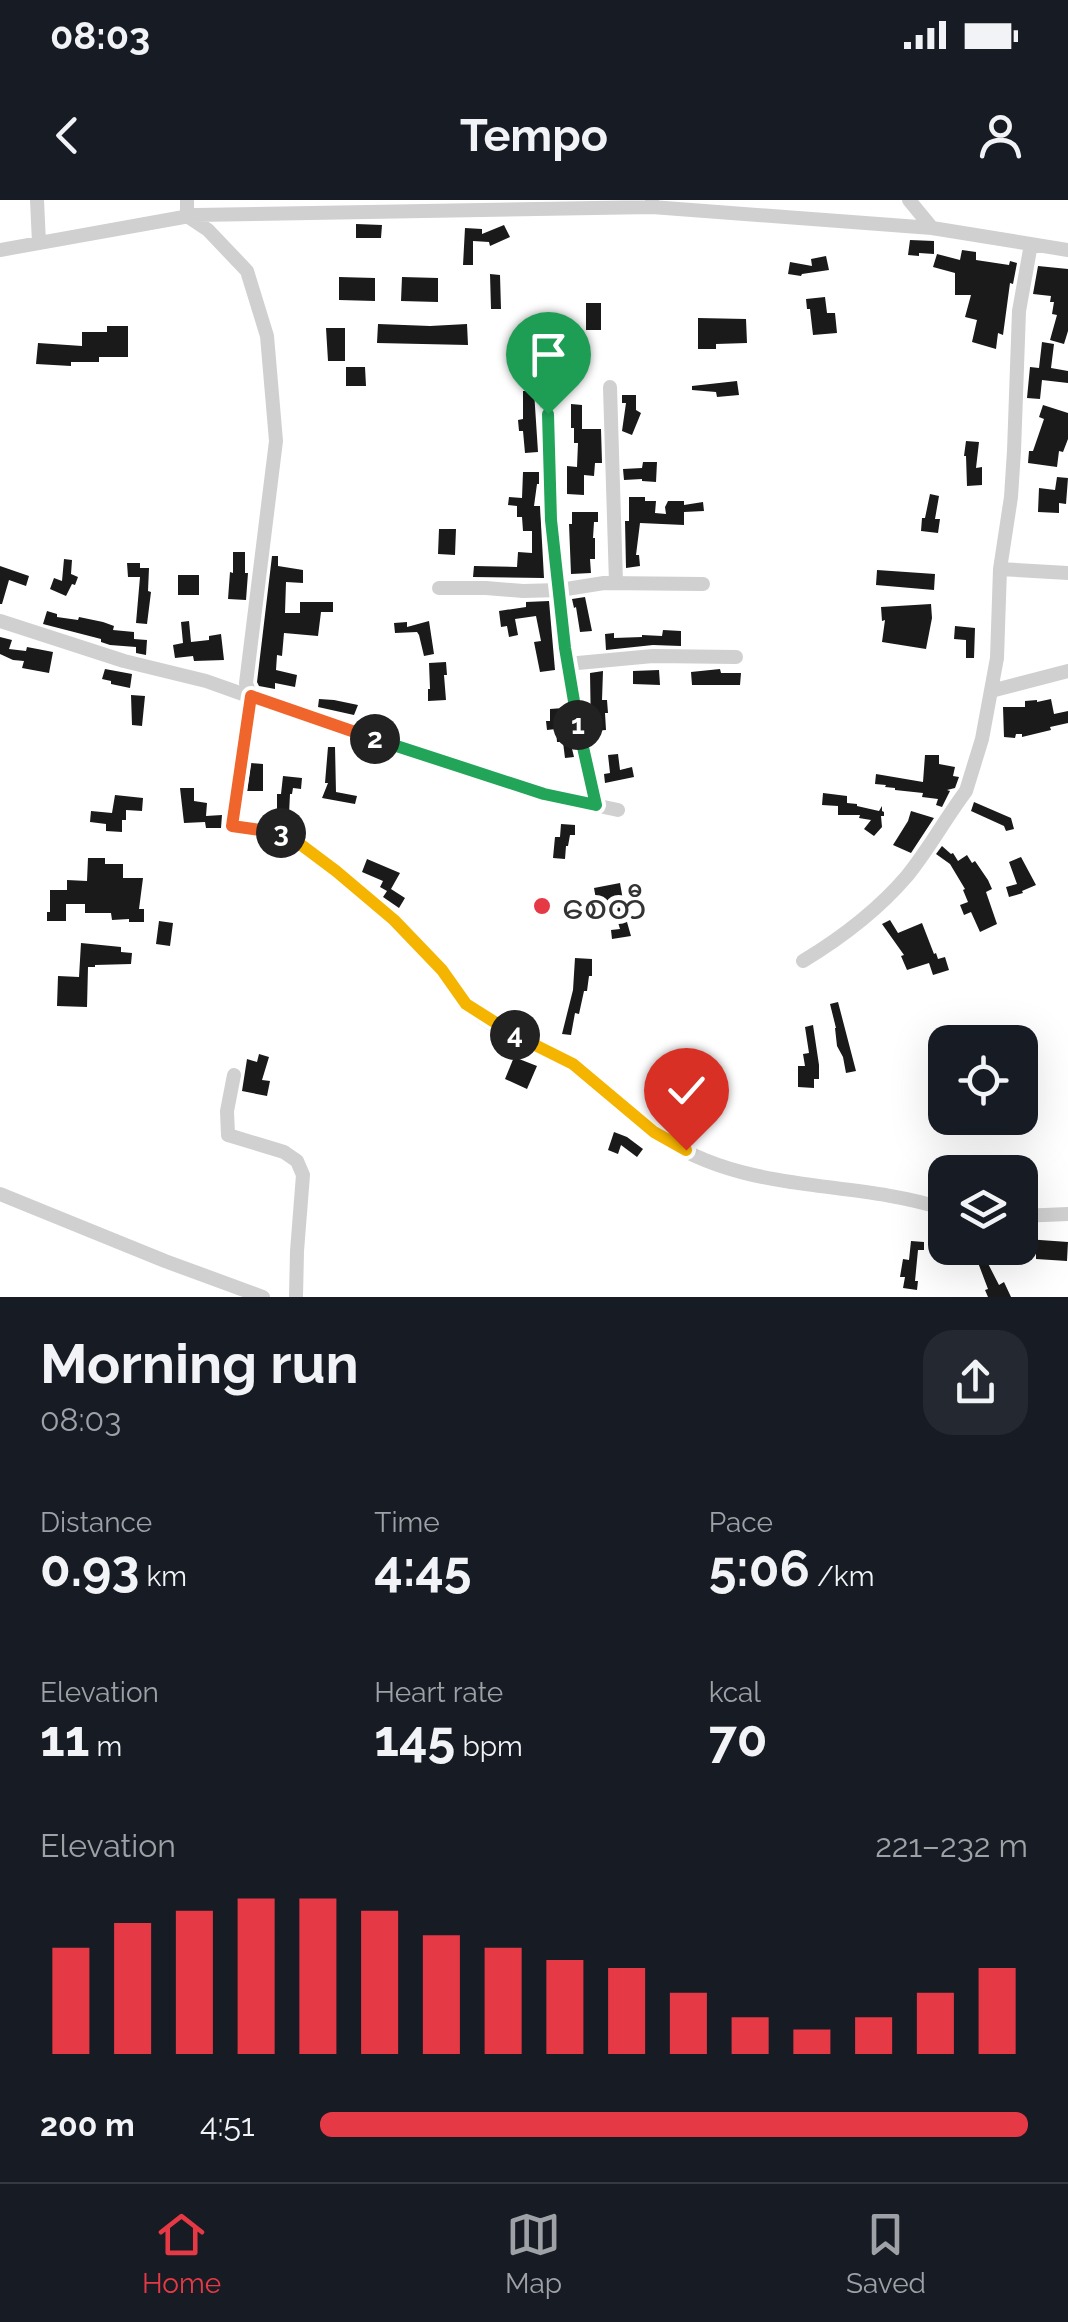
<!DOCTYPE html>
<html lang="en">
<head>
<meta charset="utf-8">
<style>
	:root { --surface:#171b24; --page:#242831; --text:#f1f3f6; --muted:#9ea1a6; --line:#363941; --accent:#e63946 }
	body { margin:0; font-family:Raleway,"Noto Sans Myanmar",sans-serif; background:var(--page); color:var(--text); height:100vh; display:flex; flex-direction:column; font-size:38px; white-space:nowrap }
	* { box-sizing:border-box; margin:0 }
	p { font-size:32px; color:var(--muted) }
	.icon { flex:none; width:55px; height:55px; fill:none; stroke:currentColor; stroke-width:2; stroke-linecap:round; stroke-linejoin:round }
	.map { position:relative; height:1097px; overflow:hidden }
	.drawer { display:flex; flex-direction:column; background:var(--surface); flex:1 }
	.drawer>* { flex:none }
	.tools { position:absolute; left:928px; top:825px; display:grid; gap:20px }
	.tools a { display:grid; place-items:center; width:110px; height:110px; border-radius:20px; background:var(--surface); box-shadow:0 10px 40px #0002; font-size:50px }
	.pin { position:absolute; display:grid; place-items:center; width:85px; height:85px; color:#fff; margin:-102px -42px; border-radius:50% 50% 50% 0; rotate:-45deg; box-shadow:0 0 10px #0007 }
	.pin .icon { rotate:45deg }
	.km { position:absolute; width:50px; height:50px; margin:-25px; border-radius:50%; background:#222; color:#fff; font-size:28px; line-height:50px; text-align:center }
	.round { display:grid; place-items:center; flex:none; width:105px; height:105px; border-radius:30px; background:var(--page) }
	.overview { display:flex; align-items:center; justify-content:space-between; height:170px; padding:0 40px }
	h1 { font-size:55px; font-weight:700; line-height:75px }
	.stats { display:grid; grid-template-columns:repeat(3,1fr); gap:15px; height:170px; padding:10px 40px }
	.stats div { display:grid; align-content:center }
	.stats b { font-size:50px; font-weight:700 }
	.stats small { font-size:28px; font-weight:400 }
	.stats p { font-size:28px }
	.chart { height:280px; padding:20px 40px }
	.chart p { display:flex; justify-content:space-between }
	.chart svg { width:100%; height:180px; margin-top:10px; stroke:var(--accent); stroke-width:6 }
	ul { padding:0 40px; list-style:none; font-size:32px }
	li { display:grid; grid-template-columns:160px 120px 1fr; align-items:center; height:75px }
	li i { height:25px; border-radius:12px; background:var(--accent) }
	.status { display:flex; justify-content:space-between; align-items:center; height:70px; padding:0 50px; background:var(--surface); direction:ltr }
	.status svg { height:28px; fill:currentColor }
	header { display:flex; justify-content:space-between; align-items:center; height:130px; padding:0 40px; background:var(--surface); font-size:45px; font-weight:700 }
	.menu { display:flex; justify-content:space-around; align-items:center; height:140px; border-top:2px solid var(--line); background:var(--surface); font-size:28px; color:var(--muted) }
	.menu a { display:grid; justify-items:center; gap:5px }
	.menu .active { color:var(--accent) }
	.map>svg:first-child { display:block }
</style>
</head>
<body>
<div class="status"><b>08:03</b><svg viewBox="0 0 49 12"><path d="M0 12V9h3v3zM5 12V6h3v6zM10 12V3h3v9zM15 12V0h3v12zM26 1h20v11H26zM47 4h2v5h-2z"/></svg></div>
<header><svg class="icon" aria-label="back" viewBox="0 0 24 24"><path d="M15 5l-7 7 7 7"/></svg>Tempo<svg class="icon" aria-label="person" viewBox="0 0 24 24"><circle cx="12" cy="8" r="4"/><path d="M4 21q1-7 8-7t8 7"/></svg></header>
<div class="map">
<svg width="1068" height="1097" viewBox="0 0 1068 1097">
	<rect width="100%" height="100%" fill="#fff"/>
	<path fill="#1a1a1a" d="M356 24 382 25 381 38H356Z
		M504 25 510 37 490 46 489 42 473 41V65H463L465 28 482 29V34Z
		M910 40 934 41V54L919 53V56L908 55Z
		M962 50 976 52V60L1009 65 1010 61 1017 63 1013 84 1010 83 1003 135 998 133 996 149 972 142 977 120 965 117 971 95H955V73L933 67 937 54 960 60Z
		M826 56 829 70 802 74 801 76 788 74 790 62 812 66 811 59Z
		M1038 66 1068 69V131L1064 144 1050 140 1057 115 1052 114 1054 102H1050L1051 96 1033 94Z
		M490 74 500 75 501 109H491Z
		M339 77 375 78V101L339 100Z
		M402 77 438 78V102L401 101Z
		M825 97 827 113H835L837 133 813 135 810 109H807L806 99Z
		M586 103H601V130H586Z
		M698 118 746 119 747 143 716 144V149H698Z
		M378 124 430 126 467 124 468 145 377 143Z
		M107 126H128V157H99V162H71V166L36 164 38 143 82 146V132H107Z
		M326 128H345V161H328Z
		M1042 142 1054 144 1051 168 1068 171V183L1042 180 1040 199 1027 198 1030 167 1039 168Z
		M346 167H365L366 186H346Z
		M737 181 739 195 717 197 716 192 692 190V186Z
		M523 191H534L538 252 525 253 523 231H519L518 220 523 219Z
		M622 195H636V210L641 213 632 235 622 231 626 203H622Z
		M571 204 582 205V229H601L602 263H595L594 276 584 275V295L567 294V266L577 267 578 243H574V228H571Z
		M1043 205 1068 213V239L1063 252 1059 251 1057 267 1028 263 1029 251H1033L1044 219 1039 217Z
		M966 241 979 242 976 268 982 267V285L967 286 966 256H964Z
		M643 262H657L656 282 642 281V279L624 280 623 269 642 268Z
		M523 272H539V284H537L534 306H540L544 378 473 377 474 366 517 367 518 352 532 353V331H523L522 317H517V306L508 305 509 297 522 298Z
		M1057 277 1068 278 1066 304 1059 303V313L1038 312 1039 288 1055 290Z
		M930 294 939 296 935 319H940L938 333 921 331 922 318H925Z
		M629 297H645V301H656L655 313 666 314 665 307 668 301H684V305L703 302 704 311 684 312V325L640 323 636 355H639L640 366 626 368 625 321H629Z
		M572 312H598V322H594L593 338H595V359H590L591 373 571 374 569 324H572Z
		M439 329H456L455 355 438 354Z
		M233 352H245V373H248L246 400 228 399 230 372 233 373Z
		M272 356H278V366L303 370V383L286 382 285 413H300V402H333V412H321L318 436 284 433 282 456 277 455 276 470 297 475 295 487 275 483V489L259 486 257 482Z
		M64 359 72 360 71 374 78 377 75 385 72 384 66 396 50 389 54 378 62 381Z
		M127 363H140V368H149L148 391 151 392 147 424 136 423 140 377H128Z
		M0 366 29 376 26 386 9 380 2 404H0Z
		M877 370 935 374 934 390 876 385Z
		M178 375H199V395H178Z
		M585 397 592 431 580 432 576 407 574 408 572 399Z
		M549 401 555 470 540 472 534 442 541 441 536 416 515 419 518 435 509 437 507 426 501 427 499 411 526 407V402Z
		M931 404 932 418 926 449 882 442 885 420 882 421 881 407Z
		M47 411 57 414V417L78 420 79 417 103 422 114 426 113 430 134 432V439L147 440 146 455 136 453V447L110 445 101 442V439L43 424Z
		M189 421 191 442 209 440V436L221 434 224 460 194 461 193 456 175 458 173 445 183 443 181 422Z
		M429 421 434 454 424 456 419 435 417 432 395 433 394 423 407 422V427Z
		M955 426 975 428 974 458H966V440L954 439Z
		M663 430 681 431V446L653 445 606 450 605 434 614 433V438L642 437V435L662 436Z
		M0 437 12 440 9 449 26 451 27 447 53 452 49 473 22 468 24 461 13 460 0 454Z
		M446 462 447 475H444L446 500 428 501V489H430L429 463Z
		M105 469 132 474 130 488 111 484V481L102 479Z
		M720 469 721 473H741L740 485H692L691 472Z
		M659 470 660 485 633 484V471Z
		M603 471 602 500H607L608 513H605L606 530 591 531 590 473Z
		M131 495 145 496 142 526 132 525Z
		M319 499 334 500 358 505 354 515 318 507Z
		M1051 499 1054 514 1068 511V523L1050 527 1051 530 1022 537V534H1016L1015 538 1004 537 1003 507H1025V501L1037 500V502Z
		M563 508 568 532 574 557 565 558 563 542H557L556 529 547 530 546 521H550V509Z
		M328 547H335L336 592 357 596 355 604 322 598 328 583H325Z
		M618 554 620 570 632 567 634 577 605 583 604 574 610 573 608 555Z
		M925 555H939V564L955 567 953 576 959 577 955 588 947 590 950 591 942 607 936 605 938 599 922 597 923 593 895 590V588L885 587 886 585 875 584 876 574 923 582Z
		M251 563 263 564V591H247Z
		M283 576 302 578 301 589 293 588 292 594H290L289 614 277 613V594H281Z
		M180 588H194V601L207 603 206 616 222 615 221 628H206L205 622 184 623Z
		M823 593 847 596V603L857 604V606L879 611 882 606V611L884 612V616H881L882 627 874 636 864 629 871 620 859 618 860 615H838V606L822 605Z
		M115 595 143 598 142 611 126 610V620H122V632L106 631V624L90 622 91 611 112 613Z
		M974 602 1011 618 1014 629 1006 631 1004 626 971 611Z
		M911 611 934 618 911 653 893 645 908 621Z
		M561 624 575 625V635H570L568 646H566L565 659 553 658 555 637H560Z
		M942 646 951 654 953 653 958 661 967 655 972 663 975 661 988 680 992 689 986 692 997 724 980 732 971 712 964 715 960 705 968 702 963 690 965 689 950 664 936 654Z
		M1021 657 1036 685 1022 691 1023 693 1009 697 1006 687 1017 684 1009 662Z
		M88 658H105V664H123V678H143L139 709H144V722H129V719L112 720 111 713H85V704H66V721H47V712H50V690H67V680L87 681Z
		M367 659 400 673 391 689 405 698 399 708 383 697 387 691 380 687 383 681 362 672Z
		M620 683 623 700 621 701 631 736 612 739 611 730 620 729 612 702 597 705 594 688Z
		M890 720 898 733 922 723 934 754 936 753 938 759 945 757 949 770 933 775 929 763 907 770 901 756 904 755 882 724Z
		M159 721 173 723 170 746 156 744Z
		M81 743 121 747V752L132 753 131 764 95 765V767H88L87 807 57 806 58 776 79 777Z
		M575 758 592 759V776H589L587 791H584L579 814 575 813 571 835 562 834 573 790Z
		M838 802 856 871 846 873 843 857 837 846 835 828H836L830 804Z
		M813 825 819 865V879H814V888L798 887V866H805L803 854 809 853 805 827Z
		M259 854 269 857 262 880 270 881 267 896 242 891 247 859 257 862Z
		M514 857 537 866 527 889 505 879Z
		M614 932 627 937 643 949 637 957 621 945 618 954 608 950Z
		M1026 1039 1068 1042 1067 1061 1036 1059V1049L1025 1048Z
		M911 1041 924 1042V1050H918L915 1081H918L917 1090 903 1088 905 1077H900L903 1059 909 1060Z
		M954 1048H980L999 1085 1004 1082 1011 1097H988L985 1090 988 1089 977 1060 969 1064 965 1054 958 1057Z"/>
	<g fill="none" stroke-linecap="round" stroke-linejoin="round">
		<path stroke="#d0d0d0" stroke-width="14" d="M37 0 39 43
			M187 0V16L208 30 247 71 267 136 276 241 246 483 251 497 231 626C249 630 267 627 284 634 295 638 305 648 315 655 360 688 402 726 439 767 449 778 456 793 466 804 494 833 539 843 572 864 602 882 625 912 653 932 746 997 845 977 945 1009
			M909 0 932 28
			M652 1V7L932 28 1068 50
			M0 50 195 15 652 7
			M543 176 548 214 551 320 565 448 573 503 596 605
			M610 187 616 383
			M1000 369 1068 373
			M439 388H486L523 391 560 390 604 383 703 384
			M0 421 124 461 206 481 316 520 445 560 543 594 618 610
			M567 464 653 456 736 457
			M991 491 1068 471
			M803 761C841 738 878 710 907 676 929 649 945 619 966 591L982 539 997 458 1000 369 1011 297 1014 251 1019 111 1031 44
			M234 875 227 911 228 935 284 952 297 961 303 975 297 1051 296 1097
			M0 994 165 1061 263 1097
			M1020 1016 1068 1014"/>
	</g>
	<g fill="none" stroke-linecap="round" stroke-linejoin="round">
		<defs>
			<path id="split-1" d="M548 214 551 320 565 448 578 525"/>
			<path id="split-2" d="M375 539 544 594 596 605 578 525"/>
			<path id="split-3" d="M281 633 232 626 251 496 375 539"/>
			<path id="split-4" d="M281 633 288 635 336 671 394 720 442 770 466 804 515 835"/>
			<path id="split-5" d="M515 835 573 864 654 932 686 950"/>
		</defs>
		<use href="#split-1" stroke="#fff" stroke-width="20"/>
		<use href="#split-2" stroke="#fff" stroke-width="20"/>
		<use href="#split-3" stroke="#fff" stroke-width="20"/>
		<use href="#split-4" stroke="#fff" stroke-width="20"/>
		<use href="#split-5" stroke="#fff" stroke-width="20"/>
		<use href="#split-1" stroke="#22a559" stroke-width="12"/>
		<use href="#split-2" stroke="#22a559" stroke-width="12"/>
		<use href="#split-3" stroke="#f0652b" stroke-width="12"/>
		<use href="#split-4" stroke="#f5b400" stroke-width="12"/>
		<use href="#split-5" stroke="#f5b400" stroke-width="12"/>
	</g>
	<circle fill="#e63946" stroke="#fff" stroke-width="4" cx="542" cy="706" r="10"/>
	<g text-anchor="middle" dominant-baseline="central" stroke-width="10" stroke-linejoin="round" paint-order="stroke">
		<g font-size="35" fill="#333" stroke="#fff" text-anchor="start">
			<text x="562" y="706">စေတီ</text>
		</g>
	</g>
</svg>
<div class="tools">
<a><svg class="icon" aria-label="locate" viewBox="0 0 24 24"><circle cx="12" cy="12" r="6"/><path d="M12 2v4M12 18v4M2 12h4M18 12h4"/></svg></a>
<a><svg class="icon" aria-label="layers" viewBox="0 0 24 24"><path d="M12 4l9 5-9 5-9-5zM3 14l9 5 9-5"/></svg></a>
</div>
<div class="pin" style="left:548px;top:214px;background:#1e9e55"><svg class="icon" aria-label="arrive" viewBox="0 0 24 24"><path d="M6 21V4h12l-3 4 3 4H6"/></svg></div>
<div class="pin" style="left:686px;top:950px;background:#d93025"><svg class="icon" aria-label="check" viewBox="0 0 24 24"><path d="M5 12l5 5 9-10"/></svg></div>
<b class="km" style="left:578px;top:525px">1</b>
<b class="km" style="left:375px;top:539px">2</b>
<b class="km" style="left:281px;top:633px">3</b>
<b class="km" style="left:515px;top:835px">4</b>
</div>
<section class="drawer">
<div class="overview"><div><h1>Morning run</h1><p>08:03</p></div><a class="round"><svg class="icon" aria-label="share" viewBox="0 0 24 24"><path d="M12 15V3M7 8l5-5 5 5M5 13v7h14v-7"/></svg></a></div>
<div class="stats">
<div><p>Distance</p><b>0.93<small> km</small></b></div>
<div><p>Time</p><b>4:45</b></div>
<div><p>Pace</p><b>5:06<small> /km</small></b></div>
</div>
<div class="stats">
<div><p>Elevation</p><b>11<small> m</small></b></div>
<div><p>Heart rate</p><b>145<small> bpm</small></b></div>
<div><p>kcal</p><b>70</b></div>
</div>
<div class="chart"><p><span>Elevation</span>221–232 m</p>
<svg viewBox="0 0 160 44" preserveAspectRatio="none"><path d="M5 44V18M15 44V12M25 44V9M35 44V6M45 44V6M55 44V9M65 44V15M75 44V18M85 44V21M95 44V23M105 44V29M115 44V35M125 44V38M135 44V35M145 44V29M155 44V23"/></svg>
</div>
<ul>
<li><b>200 m</b>4:51<i style="width:100%"></i></li>
</ul>
</section>
<nav class="menu">
<a class="active"><svg class="icon" aria-label="home" viewBox="0 0 24 24"><path d="M3 11l9-7 9 7M6 9v11h12V9"/></svg>Home</a>
<a><svg class="icon" aria-label="map" viewBox="0 0 24 24"><path d="M3 6l6-2 6 2 6-2v14l-6 2-6-2-6 2zM9 4v14M15 6v14"/></svg>Map</a>
<a><svg class="icon" aria-label="saved" viewBox="0 0 24 24"><path d="M7 4h10v16l-5-4-5 4z"/></svg>Saved</a>
</nav>
</body>
</html>
